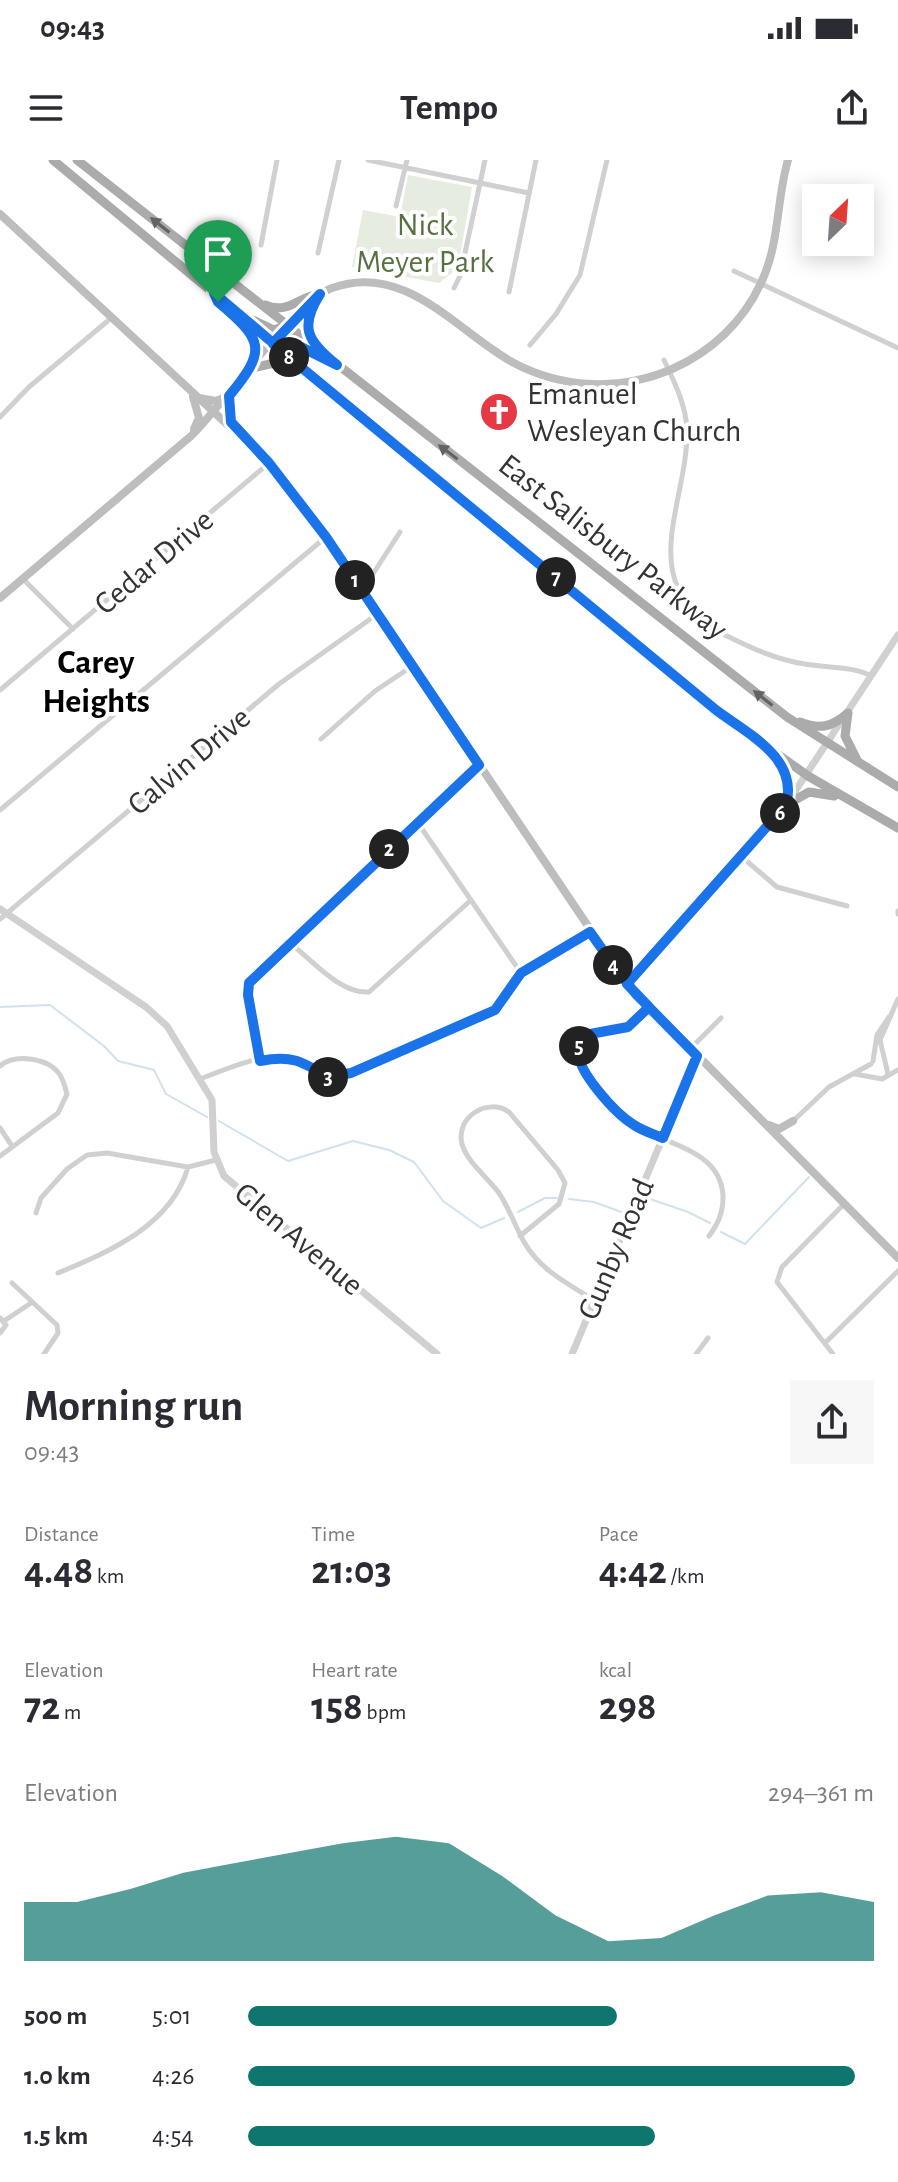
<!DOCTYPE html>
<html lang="en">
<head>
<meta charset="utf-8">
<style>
	:root { --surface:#fff; --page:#f7f7f7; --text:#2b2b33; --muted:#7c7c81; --accent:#0f766e }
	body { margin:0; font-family:"Alegreya Sans",sans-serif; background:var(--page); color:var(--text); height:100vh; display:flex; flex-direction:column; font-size:30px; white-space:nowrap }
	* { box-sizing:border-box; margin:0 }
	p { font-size:26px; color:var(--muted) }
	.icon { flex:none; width:44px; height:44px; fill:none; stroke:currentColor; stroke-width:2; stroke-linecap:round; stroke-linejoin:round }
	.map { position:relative; height:1194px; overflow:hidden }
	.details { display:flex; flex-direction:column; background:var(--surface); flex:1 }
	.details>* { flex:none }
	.needle { width:52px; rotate:25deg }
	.fabs { position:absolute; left:802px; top:24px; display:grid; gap:16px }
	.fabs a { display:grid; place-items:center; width:72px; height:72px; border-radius:0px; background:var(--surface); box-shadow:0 4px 20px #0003; font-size:40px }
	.pin { position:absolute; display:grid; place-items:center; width:68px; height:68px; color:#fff; margin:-82px -34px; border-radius:50% 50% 50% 0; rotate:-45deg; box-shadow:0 0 8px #0007 }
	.pin .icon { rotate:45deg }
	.km { position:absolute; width:40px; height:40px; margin:-20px; border-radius:50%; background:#222; color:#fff; font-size:22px; line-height:40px; text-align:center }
	.round { display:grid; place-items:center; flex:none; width:84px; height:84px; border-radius:0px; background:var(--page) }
	.summary { display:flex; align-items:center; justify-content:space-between; height:136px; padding:0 24px }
	h1 { font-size:44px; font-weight:600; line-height:60px }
	.metrics { display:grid; grid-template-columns:repeat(3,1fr); gap:12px; height:136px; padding:8px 24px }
	.metrics div { display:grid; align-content:center }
	.metrics b { font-size:40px; font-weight:600 }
	.metrics small { font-size:22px; font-weight:400 }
	.metrics p { font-size:22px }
	.chart { height:224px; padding:16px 24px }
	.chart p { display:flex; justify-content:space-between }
	.chart svg { width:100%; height:144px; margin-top:8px; fill:var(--accent); opacity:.7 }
	ul { padding:0 24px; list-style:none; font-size:26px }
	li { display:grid; grid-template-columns:128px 96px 1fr; align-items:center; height:60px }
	li i { height:20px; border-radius:10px; background:var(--accent) }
	.status { display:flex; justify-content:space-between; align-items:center; height:56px; padding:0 40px; background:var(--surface); direction:ltr }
	.status svg { height:22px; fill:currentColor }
	header { display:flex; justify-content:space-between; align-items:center; height:104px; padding:0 24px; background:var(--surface); font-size:36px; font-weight:600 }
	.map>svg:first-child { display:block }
</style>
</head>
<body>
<div class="status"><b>09:43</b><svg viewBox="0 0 49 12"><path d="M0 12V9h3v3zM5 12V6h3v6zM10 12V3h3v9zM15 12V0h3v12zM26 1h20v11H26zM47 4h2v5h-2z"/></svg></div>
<header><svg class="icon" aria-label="menu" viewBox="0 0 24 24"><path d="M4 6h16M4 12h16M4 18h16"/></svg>Tempo<svg class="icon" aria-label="share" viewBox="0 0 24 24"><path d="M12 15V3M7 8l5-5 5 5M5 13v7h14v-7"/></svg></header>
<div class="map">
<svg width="898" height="1194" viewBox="0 0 898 1194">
	<rect width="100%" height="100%" fill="#fff"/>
	<path fill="#e6ecdf" d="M408 15 472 27 458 108 439 123 352 107 363 50 400 57Z"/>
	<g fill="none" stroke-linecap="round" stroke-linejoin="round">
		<path stroke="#cfe2ee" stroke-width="2" d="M0 847 50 845 104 886 118 901 154 910 166 934 207 957
			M219 961 288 1001 353 981 389 990 414 1002 443 1041 481 1068 504 1058
			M569 1039 594 1042 624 1053
			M518 1052 545 1038H557
			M635 1054 640 1053 647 1038 688 1052 710 1063
			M721 1072 745 1084 809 1017"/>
		<path stroke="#d0d0d0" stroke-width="5" d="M368 0 529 33
			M396 46 407 0
			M261 85 277 0
			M318 93 339 0
			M734 111 898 188
			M454 128 460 116 485 0
			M509 132 536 0
			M530 185 556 154 580 115 607 0
			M664 200C674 221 686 245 687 270 688 346 631 423 725 475 751 488 777 500 805 504 827 508 852 506 872 516
			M0 257 29 227 110 159
			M23 419 73 469
			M358 423 371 417 400 372
			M0 530 269 303
			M321 579 375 531 411 507
			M0 650 326 377
			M418 663 521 813
			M742 697 777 727 847 746
			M898 751V754
			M0 759 279 524 376 455
			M290 783C312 800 340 834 369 832L471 740
			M649 847 628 867 586 876C581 883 576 890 577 899 580 915 622 959 637 968 669 984 722 992 723 1037 723 1053 718 1064 709 1076
			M691 888 721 858
			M260 901 248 835 249 823 479 605
			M873 901 877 875 889 857
			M0 906C15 893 49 898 60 915 64 921 65 928 67 934L58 953 0 996
			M855 914 882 919 898 910
			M888 914 880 880 898 839
			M200 919C226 909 259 894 288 897 302 899 316 910 328 917L351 913 495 850 521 813 590 772
			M792 962 829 927 871 904
			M0 968 12 986
			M36 1053 41 1038 67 1009 87 995 107 993 188 1007 216 1000
			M520 1076 559 1044 565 1023 558 1010 509 952C488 937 455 957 462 984 467 1002 488 1018 499 1033 509 1048 515 1066 524 1082 540 1110 568 1124 594 1140
			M58 1113C109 1092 172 1065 188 1007
			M12 1123 57 1165 58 1173 44 1194
			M0 1158 6 1165 0 1173
			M4 1161 31 1143
			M825 1183 898 1111
			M696 1194 708 1178
			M833 1194 777 1122 782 1107 844 1044"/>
		<path stroke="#d0d0d0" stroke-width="7" d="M0 749 146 847 167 866 212 940 214 992 224 1016 437 1194
			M627 824 786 645 898 475
			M572 1194 697 896"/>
		<path stroke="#bdbdbd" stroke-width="8" d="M0 54 269 303 326 377 627 824 898 1098
			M193 237 199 258 194 269
			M229 237V256L234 266
			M199 238 216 241 228 236
			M0 438 191 276C226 242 294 142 332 128 406 101 458 173 514 203 563 229 621 231 672 209 711 192 743 162 761 123 780 83 776 41 788 0
			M769 965 779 969 793 961"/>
		<path stroke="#ababab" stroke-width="9" d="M53 0 716 550 808 616 898 668
			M77 0 787 557 898 627
			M265 145C289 155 298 136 320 134
			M253 160 274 170 287 165
			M247 167 255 182 252 208 283 201 296 205
			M273 183H293L319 196
			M315 185C303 165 308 153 320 134
			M848 553 845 576 858 602
			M800 562C820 570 832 567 848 553
			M775 597 789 618 786 645
			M786 645 809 632 834 636"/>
	</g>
	<defs><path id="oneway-solid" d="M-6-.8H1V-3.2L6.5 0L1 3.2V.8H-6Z" transform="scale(2)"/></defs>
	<g fill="#636363">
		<use href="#oneway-solid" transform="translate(160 65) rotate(-142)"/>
		<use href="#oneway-solid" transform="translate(448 292) rotate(-143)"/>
		<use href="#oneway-solid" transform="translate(763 538) rotate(-142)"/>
	</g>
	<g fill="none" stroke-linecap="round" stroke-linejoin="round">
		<defs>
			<path id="route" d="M218 142C263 180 268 189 229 236L231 262 269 303 326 377 479 605 249 823 248 835 260 901C292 895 301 901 328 917L351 913 495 850 521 813 590 772C605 793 619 814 636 834L697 896 663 978C653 974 643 971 634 965 616 954 576 911 578 889L590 874 628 867 649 847 627 824 786 645C799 598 748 574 716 550L273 184V183L320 134C299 167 307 181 337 205L293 183H273L214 133 218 142"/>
		</defs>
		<use href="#route" stroke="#fff" stroke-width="16"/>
		<use href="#route" stroke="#1a73e8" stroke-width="10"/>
	</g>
	<defs>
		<symbol id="church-disc" viewBox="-11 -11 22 22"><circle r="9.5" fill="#e63946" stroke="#fff"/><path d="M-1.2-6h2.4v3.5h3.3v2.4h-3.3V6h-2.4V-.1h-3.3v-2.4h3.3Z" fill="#fff"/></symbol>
	</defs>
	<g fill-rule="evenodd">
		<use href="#church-disc" x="477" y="230" width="44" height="44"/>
	</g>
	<g text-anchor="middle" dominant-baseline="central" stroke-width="8" stroke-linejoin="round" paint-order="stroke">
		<g font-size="32" fill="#56703f" stroke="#fff">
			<text x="425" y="65">Nick<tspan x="425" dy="37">Meyer Park</tspan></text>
		</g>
		<g font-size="32" fill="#333" stroke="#fff" text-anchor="start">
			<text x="527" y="234">Emanuel<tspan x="527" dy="37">Wesleyan Church</tspan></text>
		</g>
		<g font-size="32" fill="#333" stroke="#fff">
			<text transform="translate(613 387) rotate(38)">East Salisbury Parkway</text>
			<text transform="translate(154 402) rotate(-40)">Cedar Drive</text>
			<text transform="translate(189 601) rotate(-40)">Calvin Drive</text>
			<text transform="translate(299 1079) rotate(40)">Glen Avenue</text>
			<text transform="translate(616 1089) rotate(-67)">Gunby Road</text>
		</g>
		<g font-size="34" font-weight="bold" fill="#000" stroke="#fff">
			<text x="96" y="503">Carey<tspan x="96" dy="39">Heights</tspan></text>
		</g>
	</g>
</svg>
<div class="fabs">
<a><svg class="needle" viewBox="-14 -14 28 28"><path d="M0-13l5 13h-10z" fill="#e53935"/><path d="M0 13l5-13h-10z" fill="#7c7c81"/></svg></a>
</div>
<div class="pin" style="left:218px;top:142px;background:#1e9e55"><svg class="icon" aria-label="arrive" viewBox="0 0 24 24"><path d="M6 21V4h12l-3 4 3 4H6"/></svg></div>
<b class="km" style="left:355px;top:420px">1</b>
<b class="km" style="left:389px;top:689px">2</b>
<b class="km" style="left:328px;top:917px">3</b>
<b class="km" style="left:613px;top:805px">4</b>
<b class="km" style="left:579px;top:886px">5</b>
<b class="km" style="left:780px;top:653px">6</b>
<b class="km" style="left:556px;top:417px">7</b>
<b class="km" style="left:289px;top:197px">8</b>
</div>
<section class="details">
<div class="summary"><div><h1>Morning run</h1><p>09:43</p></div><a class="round"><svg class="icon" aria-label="share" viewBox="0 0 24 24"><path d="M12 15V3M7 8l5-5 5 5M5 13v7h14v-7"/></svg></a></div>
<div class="metrics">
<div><p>Distance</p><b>4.48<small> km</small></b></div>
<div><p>Time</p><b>21:03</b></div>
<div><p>Pace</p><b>4:42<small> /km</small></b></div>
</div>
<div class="metrics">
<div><p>Elevation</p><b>72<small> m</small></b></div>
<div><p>Heart rate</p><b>158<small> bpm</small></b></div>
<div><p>kcal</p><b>298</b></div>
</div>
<div class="chart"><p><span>Elevation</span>294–361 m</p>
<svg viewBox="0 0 160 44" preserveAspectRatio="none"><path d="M0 44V26L10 26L20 22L30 17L40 14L50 11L60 8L70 6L80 8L90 18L100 30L110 38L120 37L130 30L140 24L150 23L160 26V44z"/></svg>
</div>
<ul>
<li><b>500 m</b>5:01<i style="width:59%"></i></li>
<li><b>1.0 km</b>4:26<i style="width:97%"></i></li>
<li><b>1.5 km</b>4:54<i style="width:65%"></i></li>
</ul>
</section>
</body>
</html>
